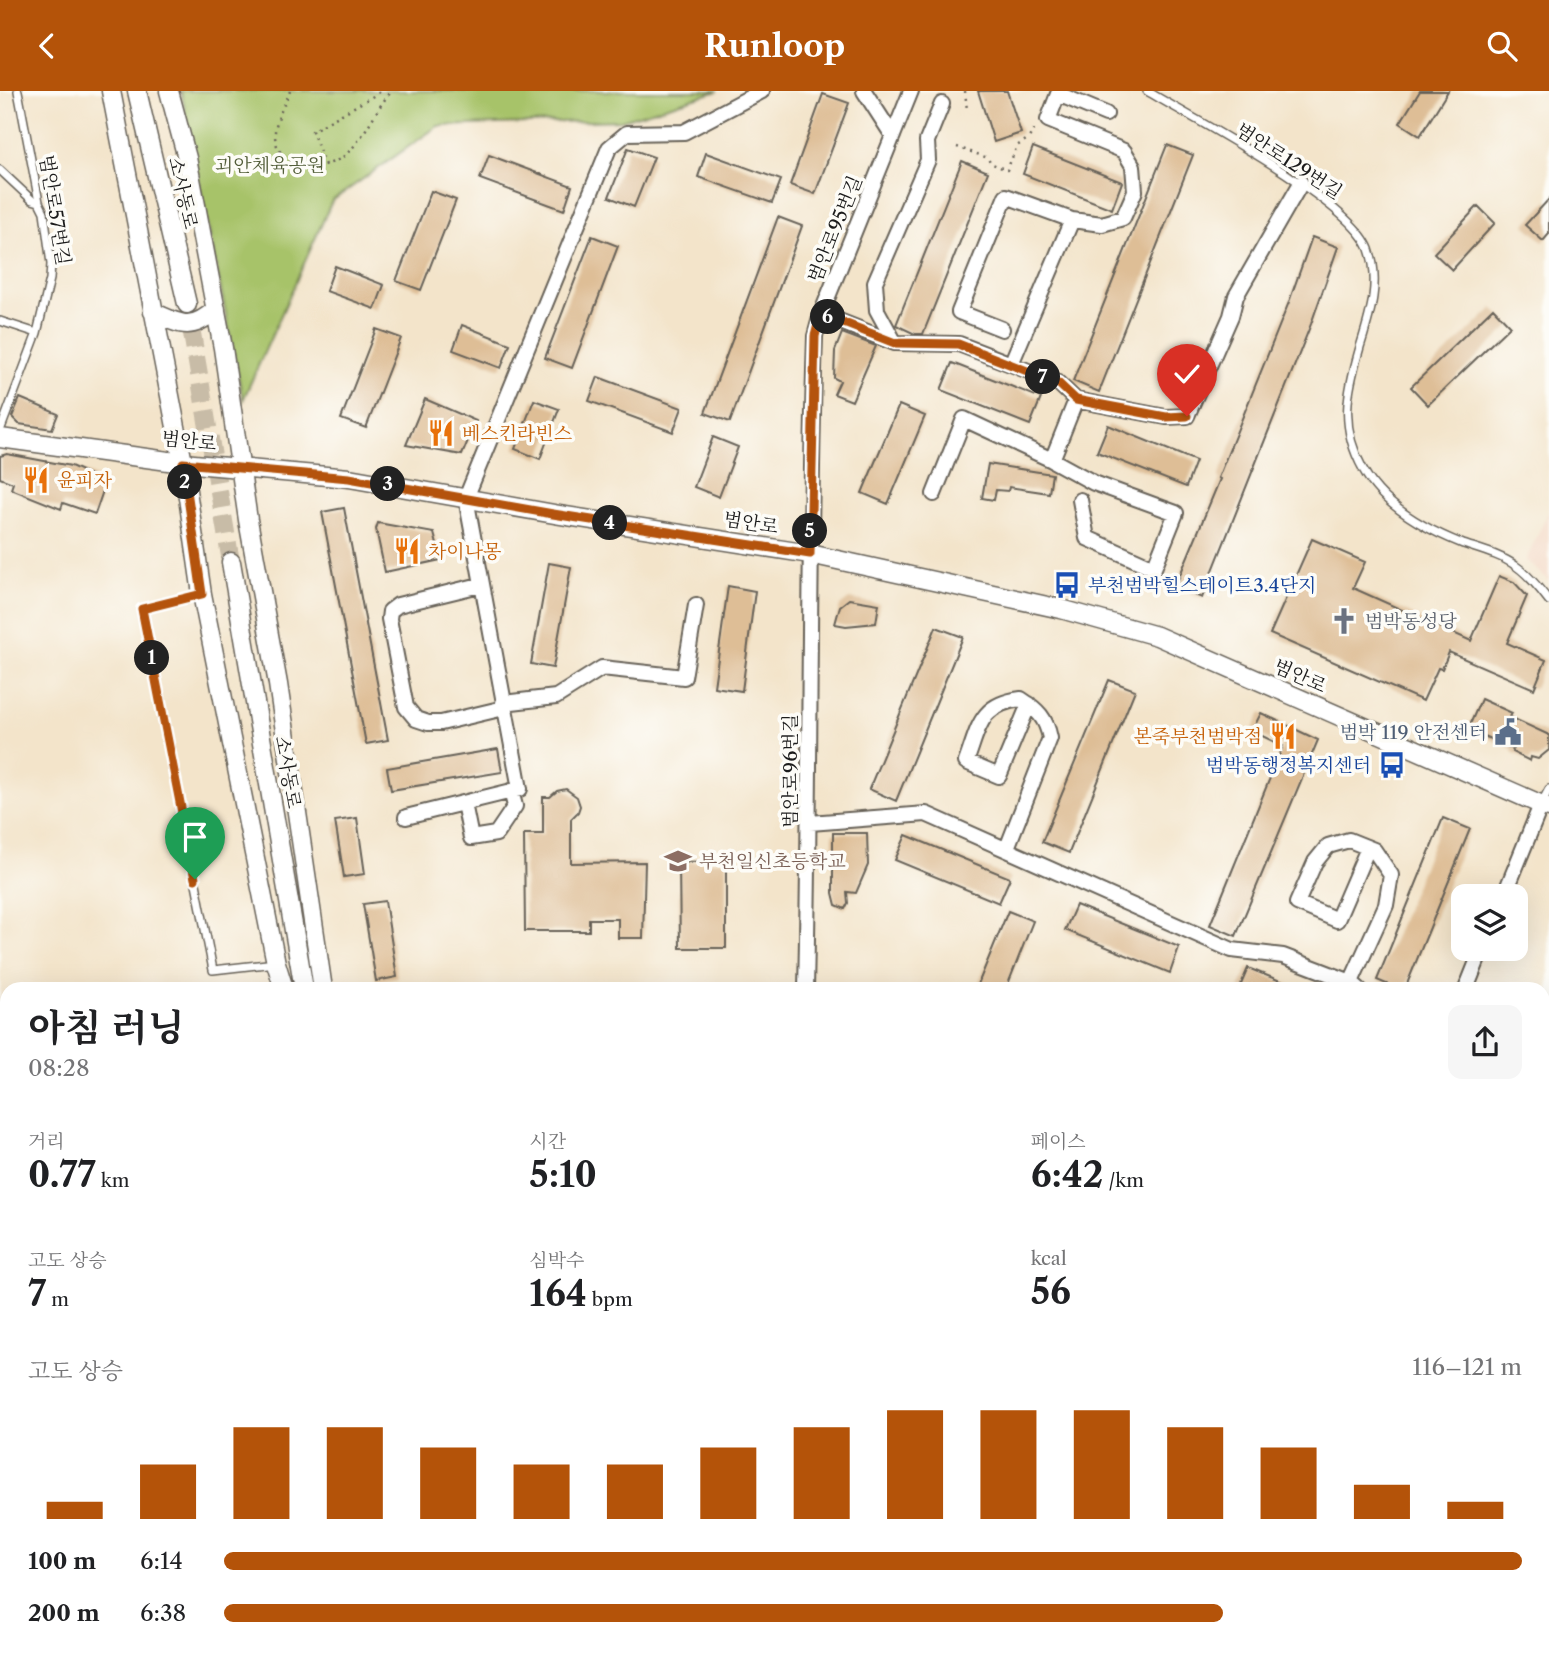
<!DOCTYPE html>
<html lang="ko">
<head>
<meta charset="utf-8">
<style>
	:root { --surface:#fff; --page:#f6f6f6; --text:#202124; --muted:#757577; --accent:#b45309 }
	body { margin:0; font-family:"Libre Caslon Text","Noto Serif KR",serif; background:var(--page); color:var(--text); height:100vh; display:flex; flex-direction:column; font-size:26px; white-space:nowrap }
	* { box-sizing:border-box; margin:0 }
	p { font-size:23px; color:var(--muted) }
	.icon { flex:none; width:38px; height:38px; fill:none; stroke:currentColor; stroke-width:2; stroke-linecap:round; stroke-linejoin:round }
	.map { position:relative; flex:1; overflow:hidden }
	.side { position:absolute; left:0px; top:891px; width:1550px; height:674px; display:flex; flex-direction:column; background:var(--surface); border-radius:21px 21px 0 0; box-shadow:0 7px 28px #0002 }
	.side>* { flex:none }
	.fabs { position:absolute; left:1451px; top:793px; display:grid; gap:14px }
	.fabs a { display:grid; place-items:center; width:77px; height:77px; border-radius:14px; background:var(--surface); box-shadow:0 7px 28px #0002; font-size:35px }
	.pin { position:absolute; display:grid; place-items:center; width:60px; height:60px; color:#fff; margin:-72px -30px; border-radius:50% 50% 50% 0; rotate:-45deg; box-shadow:0 0 7px #0007 }
	.pin .icon { rotate:45deg }
	.km { position:absolute; width:35px; height:35px; margin:-18px; border-radius:50%; background:#222; color:#fff; font-size:19px; line-height:35px; text-align:center }
	.round { display:grid; place-items:center; flex:none; width:74px; height:74px; border-radius:14px; background:var(--page) }
	.headline { display:flex; align-items:center; justify-content:space-between; height:119px; padding:0 28px }
	h1 { font-size:38px; font-weight:700; line-height:52px }
	.figures { display:grid; grid-template-columns:repeat(3,1fr); gap:10px; height:119px; padding:7px 28px }
	.figures div { display:grid; align-content:center }
	.figures b { font-size:35px; font-weight:700 }
	.figures small { font-size:19px; font-weight:400 }
	.figures p { font-size:19px }
	.chart { height:196px; padding:14px 28px }
	.chart p { display:flex; justify-content:space-between }
	.chart svg { width:100%; height:126px; margin-top:7px; stroke:var(--accent); stroke-width:6 }
	ul { padding:0 28px; list-style:none; font-size:23px }
	li { display:grid; grid-template-columns:112px 84px 1fr; align-items:center; height:52px }
	li i { height:18px; border-radius:9px; background:var(--accent) }
	header { display:flex; justify-content:space-between; align-items:center; height:91px; padding:0 28px; background:var(--accent); color:#fff; font-size:32px; font-weight:700 }
	.map>svg:first-child { display:block }
</style>
</head>
<body>
<header><svg class="icon" aria-label="back" viewBox="0 0 24 24"><path d="M15 5l-7 7 7 7"/></svg>Runloop<svg class="icon" aria-label="search" viewBox="0 0 24 24"><circle cx="10" cy="10" r="6"/><path d="M15 15l6 6"/></svg></header>
<div class="map">
<svg width="1549" height="1564" viewBox="0 0 1549 1564">
	<rect width="100%" height="100%" fill="#fdfcf7"/>
	<filter id="ink" filterUnits="userSpaceOnUse"><feTurbulence type="fractalNoise" baseFrequency=".0143" numOctaves="2"/><feDisplacementMap in="SourceGraphic" scale="14" xChannelSelector="R" yChannelSelector="G"/><feConvolveMatrix kernelMatrix="1 2 1 2 8 2 1 2 1" color-interpolation-filters="sRGB"/></filter>
	<filter id="wash" filterUnits="userSpaceOnUse"><feTurbulence type="fractalNoise" baseFrequency=".00686" numOctaves="4" result="noise"/><feDisplacementMap in="SourceGraphic" scale="28" xChannelSelector="R" yChannelSelector="G"/><feGaussianBlur stdDeviation="1.57" result="paint"/><feColorMatrix in="noise" values="0 0 0 0 0 0 0 0 0 0 0 0 0 0 0 0 0 1.4 0 .05"/><feComposite in="paint" operator="in"/></filter>
	<g filter="url(#wash)">
		<rect width="100%" height="100%" fill="#f3e4ca"/>
		<path fill="#f3d4bf" d="M1549 420V490L1526 469Z"/>
		<path fill="#a7c369" stroke="#627042" stroke-width="2" d="M181 0H718L622 29 438 35 332 110 243 309Z
			M7 1271V1365L0 1359V1277Z"/>
		<g id="blocks">
			<path fill="#debe96" d="M978 0H1007L1021 42 994 51Z
				M1420 0H1448L1420 45 1400 32Z
				M823 3 849 12 815 103 790 94Z
				M1167 54 1193 64 1099 301 1073 290Z
				M1033 56 1122 91 1112 118 1023 83Z
				M628 57 654 66 634 116 609 106Z
				M706 62 781 89 772 112 698 86Z
				M489 64 572 95 564 119 480 88Z
				M962 70 988 81 923 243H915L896 234Z
				M431 100 456 109 421 199 396 190Z
				M1549 108V143L1543 150 1525 134Z
				M1478 115 1495 132 1452 179 1434 162Z
				M778 126 802 135 730 331 705 322Z
				M592 145 618 155 572 277 545 267Z
				M1312 146 1338 156 1311 233 1202 507 1175 496 1220 388 1218 387 1289 211Z
				M335 175 384 194 375 218 326 200Z
				M1493 217 1510 235 1428 314 1411 296Z
				M462 234 510 253 501 277 453 259Z
				M376 238 401 247 366 337 341 328Z
				M842 242 876 255 852 310 834 303 840 290 834 287 835 260Z
				M952 272 1041 307 1030 334 941 299Z
				M598 286 682 317 673 341 589 310Z
				M20 307 58 323 52 338 19 333 12 326Z
				M425 308 476 330 462 364 406 354Z
				M534 309 559 318 540 368 515 358Z
				M899 314 925 325 888 413 862 402Z
				M1108 334 1196 370 1186 396 1097 361Z
				M713 346 738 356 719 406 694 396Z
				M7 363 71 375 106 391 95 423 63 412 61 418 11 398 13 392 0 387V365Z
				M988 373 1052 383 1049 402 1009 396 1008 400 996 399 994 409 982 407Z
				M344 417 388 649 366 653 322 421Z
				M378 432 434 442 441 469 385 481 376 438Z
				M1312 448 1365 471 1353 497 1471 550 1499 485 1514 491 1527 505 1507 552 1546 569 1534 598 1449 561 1442 578 1438 577 1423 610 1270 543Z
				M549 472 571 476 553 577 531 573Z
				M728 495 755 500 742 600 714 596Z
				M849 508 879 513 876 532 846 535 835 533 840 515Z
				M936 536 963 546 896 710 869 698Z
				M1109 589 1135 599 1069 762 1042 751Z
				M1481 608 1512 622 1510 626 1549 644V659L1538 668 1531 666 1530 670 1512 661 1513 658 1468 638Z
				M1261 622 1318 649 1236 845 1210 834 1283 655 1252 640Z
				M498 658 502 681 391 699 387 677Z
				M566 698 577 706 580 715 578 721 571 728V772L645 771 643 847H618V828H589V840H525L524 743H543V706H550L557 700Z
				M357 727 365 783 344 786 335 730Z
				M1443 727 1470 738 1405 898H1398L1377 889Z
				M833 742H867L868 774 856 802 847 801 848 812 845 818 836 814 833 802Z
				M906 744 1010 787 999 812 895 769Z
				M726 770V857H680L679 771Z
				M385 810 397 886 376 890 363 813Z
				M1076 814 1179 856 1170 882 1065 839Z
				M1008 820 1033 830 1006 898H976Z
				M1248 877 1298 897V898H1239Z"/>
		</g>
	</g>
	<g filter="url(#ink)">
		<use href="#blocks" fill-opacity="0" stroke="#676259" stroke-width="2"/>
		<g fill="none" stroke-linecap="round" stroke-linejoin="round">
			<path stroke="#c8bca7" stroke-width="18" stroke-dasharray="18 9" stroke-linecap="butt" d="M187 213 231 471"/>
			<defs>
				<path id="service" d="M1147 0C1195 29 1351 110 1369 158 1381 191 1370 224 1360 256 1347 301 1339 335 1363 378 1383 415 1425 438 1463 453 1481 459 1501 464 1516 475 1529 484 1540 498 1549 510
					M0 79 32 109 39 111
					M0 230 37 242
					M0 340 37 242 50 188 51 173 44 121 39 111 18 0
					M201 503 142 518 213 879 276 872
					M1541 713 1549 698"/>
				<path id="minor" d="M864 0 893 45
					M1072 129 1102 133 1123 127 1135 100 1133 75 1124 60 1048 29 1058 3 1106 23
					M821 223 895 252 959 253 1011 273 1072 129 1006 105 959 221 1002 238
					M895 252 877 219 875 191 928 69 927 50 942 13
					M1011 273 1058 292 1076 309 1166 326 1187 325 1231 225 1236 205 1301 92
					M1052 369 1094 392 1176 422 1154 477 1087 447 1080 409
					M934 403 964 328 1052 369 1076 309
					M480 494 398 514 390 520 389 528 406 616 416 628 428 632H441L504 617
					M503 612 556 606 602 577 684 586 696 514
					M464 712 471 747 496 743 515 715 511 700
					M406 726 520 698 466 407 609 57 627 42 684 41 762 0
					M810 732 926 723 1232 859 1283 865 1351 891 1359 898
					M1007 757 1050 647C1046 627 1038 619 1021 608 979 613 979 637 966 671L999 685 1029 613
					M1504 805 1541 714
					M1351 891 1386 814 1391 784 1374 759 1349 749 1328 755 1315 771 1297 812 1337 829 1368 757
					M806 898C811 680 808 462 815 245L821 223 911 0
					M1466 898 1482 858
					M1544 1011 1549 1013
					M43 1558 44 1564
					M120 1558 122 1564
					M271 1558 272 1564
					M320 1558 321 1564
					M649 1558 651 1564
					M920 1558 1025 1564
					M1433 1558V1564
					M144 1564 183 1558
					M716 1564 728 1558
					M889 1564 893 1558"/>
				<path id="tertiary" d="M111 0 183 372 202 503 276 872 284 898
					M137 0 187 213
					M169 0 187 67 223 257 248 429 278 593 323 898
					M153 221C181 234 191 241 216 218
					M0 347 183 372 349 387 560 424 810 463 1061 518 1157 545 1549 717
					M231 471 304 898
					M1544 1237 1549 1239
					M0 1489 7 1482
					M446 1558 448 1564"/>
			</defs>
			<use href="#service" stroke="#676259" stroke-width="10"/>
			<use href="#minor" stroke="#676259" stroke-width="18"/>
			<use href="#tertiary" stroke="#676259" stroke-width="21"/>
			<path stroke="#676259" stroke-width="2.5" stroke-dasharray="2 5" stroke-linecap="butt" d="M290 0C285 12 276 28 275 41 273 77 321 83 344 65 365 48 374 19 392 0
				M965 0 967 19
				M957 56 988 67 990 72 1007 79 1017 55 1029 47 1035 36
				M325 74 312 40 382 0
				M0 1299 7 1291
				M0 1344 7 1352"/>
			<use href="#service" stroke="#fff" stroke-width="7"/>
			<use href="#minor" stroke="#fff" stroke-width="14"/>
			<use href="#tertiary" stroke="#fff" stroke-width="18"/>
		</g>
	</g>
	<g fill="none" stroke-linecap="round" stroke-linejoin="round" filter="url(#ink)">
		<defs>
			<path id="route" d="M195 788 142 518 202 503 183 372 349 387 553 423 810 463 815 245 821 223 895 252 958 253 1058 292 1076 309 1166 326 1187 325"/>
		</defs>
		<use href="#route" stroke="#fff" stroke-width="14"/>
		<use href="#route" stroke="#b45309" stroke-width="9"/>
	</g>
	<defs>
		<symbol id="restaurant-bare" viewBox="-9 -9 18 18"><path d="M-5-6h1v4h1v-4h1v4h1v-4h1v5L-1.5 .5V6h-2V.5L-5-1ZM5-6V6H3V1.5H1.5Q1.5-4 5-6Z" fill="#e8710a" stroke="#fdfcf7" stroke-width="2.5" paint-order="stroke"/></symbol>
		<symbol id="bus-bare" viewBox="-9 -9 18 18"><path d="M-5-6H5V4H4V6H2V4H-2V6H-4V4H-5ZM-3.5-4V0h7V-4ZM-3.5 1.2v1.5H-2V1.2ZM2 1.2v1.5H3.5V1.2Z" fill="#1a4fb4" stroke="#fdfcf7" stroke-width="2.5" paint-order="stroke"/></symbol>
		<symbol id="church-bare" viewBox="-9 -9 18 18"><path d="M-1.2-6h2.4v3.5h3.3v2.4h-3.3V6h-2.4V-.1h-3.3v-2.4h3.3Z" fill="#6b7280" stroke="#fdfcf7" stroke-width="2.5" paint-order="stroke"/></symbol>
		<symbol id="civic-bare" viewBox="-9 -9 18 18"><path d="M-.6-6.5H3V-4.5H.6V-3L4-1V1h2V6H-6V1h2V-1L-.6-3ZM-1.2 2.5V6h2.4V2.5Z" fill="#5c6f8a" stroke="#fdfcf7" stroke-width="2.5" paint-order="stroke"/></symbol>
		<symbol id="school-bare" viewBox="-9 -9 18 18"><path d="M0-5L7-2L0 1L-7-2ZM-4 1L0 2.5L4 1V4Q0 6-4 4Z" fill="#8d6e63" stroke="#fdfcf7" stroke-width="2.5" paint-order="stroke"/></symbol>
	</defs>
	<g fill-rule="evenodd">
		<use href="#restaurant-bare" x="422" y="323" width="38" height="38"/>
		<use href="#restaurant-bare" x="17" y="370" width="38" height="38"/>
		<use href="#restaurant-bare" x="388" y="441" width="38" height="38"/>
		<use href="#bus-bare" x="1048" y="475" width="38" height="38"/>
		<use href="#church-bare" x="1325" y="511" width="38" height="38"/>
		<use href="#civic-bare" x="1489" y="622" width="38" height="38"/>
		<use href="#restaurant-bare" x="1264" y="626" width="38" height="38"/>
		<use href="#bus-bare" x="1373" y="655" width="38" height="38"/>
		<use href="#school-bare" x="659" y="751" width="38" height="38"/>
	</g>
	<g text-anchor="middle" dominant-baseline="central" stroke-width="7" stroke-linejoin="round" paint-order="stroke">
		<g font-size="19" fill="#1c1c1c" stroke="#fdfcf7">
			<text transform="translate(1289 70) rotate(33)">범안로129번길</text>
			<text transform="translate(183 102) rotate(77)">소사동로</text>
			<text transform="translate(55 119) rotate(81)">범안로57번길</text>
			<text transform="translate(835 138) rotate(-68)">범안로95번길</text>
			<text transform="translate(189 350) rotate(6)">범안로</text>
			<text transform="translate(751 432) rotate(9)">범안로</text>
			<text transform="translate(1300 585) rotate(24)">범안로</text>
			<text transform="translate(790 680) rotate(-90)">범안로96번길</text>
			<text transform="translate(288 681) rotate(80)">소사동로</text>
		</g>
		<g font-size="19" fill="#545f3b" stroke="#fdfcf7">
			<text x="270" y="74">괴안체육공원</text>
		</g>
		<g font-size="19" fill="#c56008" stroke="#fdfcf7" text-anchor="start">
			<text x="462" y="342">베스킨라빈스</text>
			<text x="57" y="389">윤피자</text>
			<text x="428" y="460">차이나몽</text>
			<text x="1262" y="645" text-anchor="end">본죽부천범박점</text>
		</g>
		<g font-size="19" fill="#164399" stroke="#fdfcf7" text-anchor="start">
			<text x="1088" y="494">부천범박힐스테이트3.4단지</text>
			<text x="1371" y="674" text-anchor="end">범박동행정복지센터</text>
		</g>
		<g font-size="19" fill="#5b616d" stroke="#fdfcf7" text-anchor="start">
			<text x="1365" y="530">범박동성당</text>
		</g>
		<g font-size="19" fill="#4e5e75" stroke="#fdfcf7" text-anchor="end">
			<text x="1487" y="641">범박 119 안전센터</text>
		</g>
		<g font-size="19" fill="#785e54" stroke="#fdfcf7" text-anchor="start">
			<text x="699" y="770">부천일신초등학교</text>
		</g>
	</g>
</svg>
<div class="fabs">
<a><svg class="icon" aria-label="layers" viewBox="0 0 24 24"><path d="M12 4l9 5-9 5-9-5zM3 14l9 5 9-5"/></svg></a>
</div>
<div class="pin" style="left:195px;top:788px;background:#1e9e55"><svg class="icon" aria-label="arrive" viewBox="0 0 24 24"><path d="M6 21V4h12l-3 4 3 4H6"/></svg></div>
<div class="pin" style="left:1187px;top:325px;background:#d93025"><svg class="icon" aria-label="check" viewBox="0 0 24 24"><path d="M5 12l5 5 9-10"/></svg></div>
<b class="km" style="left:152px;top:567px">1</b>
<b class="km" style="left:185px;top:391px">2</b>
<b class="km" style="left:388px;top:393px">3</b>
<b class="km" style="left:610px;top:432px">4</b>
<b class="km" style="left:810px;top:440px">5</b>
<b class="km" style="left:828px;top:226px">6</b>
<b class="km" style="left:1043px;top:286px">7</b>
<section class="side">
<div class="headline"><div><h1>아침 러닝</h1><p>08:28</p></div><a class="round"><svg class="icon" aria-label="share" viewBox="0 0 24 24"><path d="M12 15V3M7 8l5-5 5 5M5 13v7h14v-7"/></svg></a></div>
<div class="figures">
<div><p>거리</p><b>0.77<small> km</small></b></div>
<div><p>시간</p><b>5:10</b></div>
<div><p>페이스</p><b>6:42<small> /km</small></b></div>
</div>
<div class="figures">
<div><p>고도 상승</p><b>7<small> m</small></b></div>
<div><p>심박수</p><b>164<small> bpm</small></b></div>
<div><p>kcal</p><b>56</b></div>
</div>
<div class="chart"><p><span>고도 상승</span>116–121 m</p>
<svg viewBox="0 0 160 44" preserveAspectRatio="none"><path d="M5 44V38M15 44V25M25 44V12M35 44V12M45 44V19M55 44V25M65 44V25M75 44V19M85 44V12M95 44V6M105 44V6M115 44V6M125 44V12M135 44V19M145 44V32M155 44V38"/></svg>
</div>
<ul>
<li><b>100 m</b>6:14<i style="width:100%"></i></li>
<li><b>200 m</b>6:38<i style="width:77%"></i></li>
</ul>
</section>
</div>
</body>
</html>
